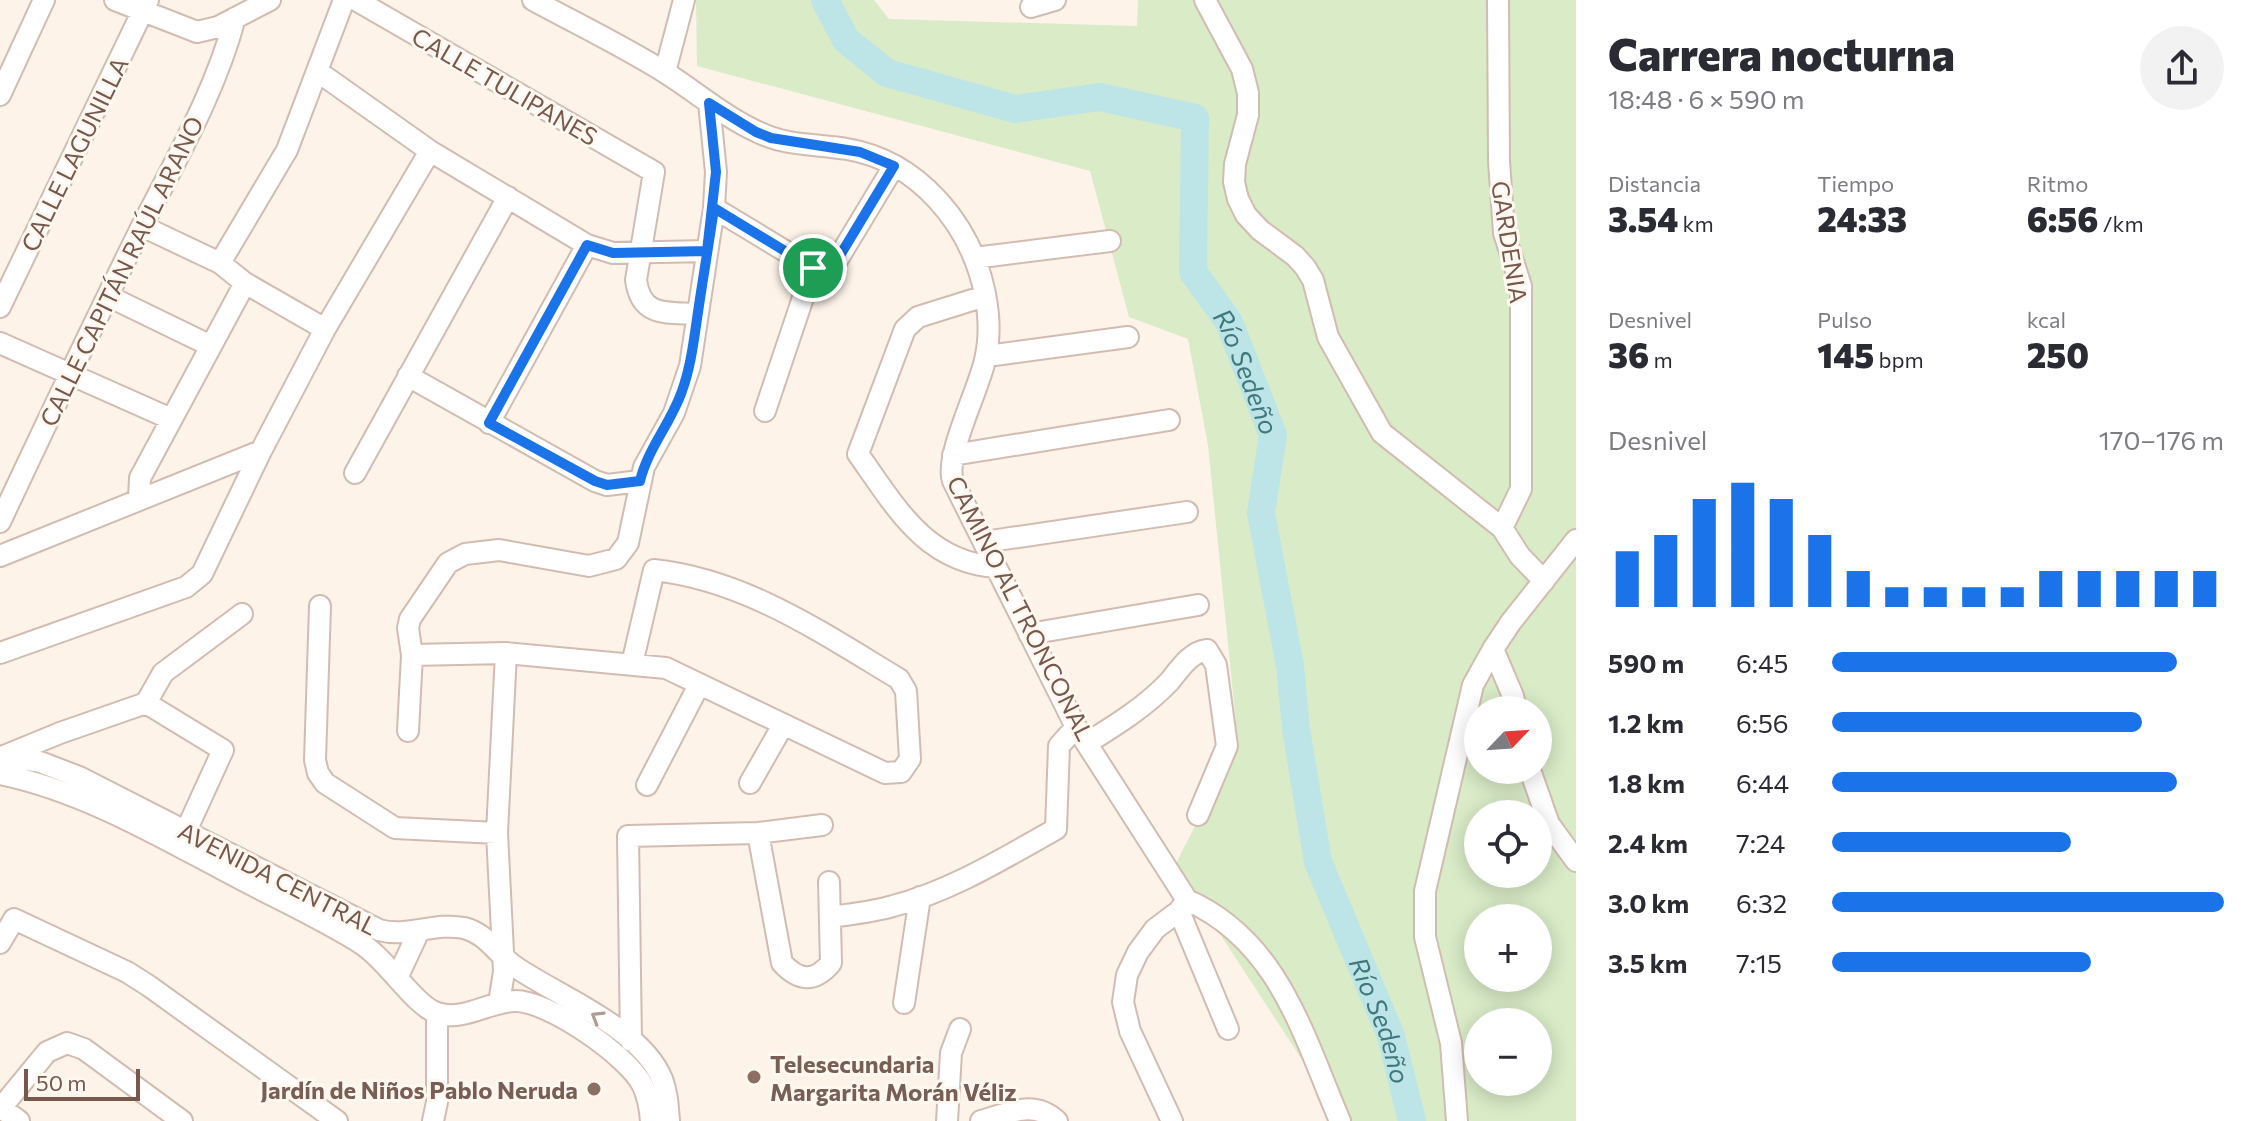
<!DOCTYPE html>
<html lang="es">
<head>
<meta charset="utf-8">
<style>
	:root { --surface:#fff; --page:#f2f2f3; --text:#2b2b33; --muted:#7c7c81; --accent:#1a73e8 }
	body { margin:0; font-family:Commissioner,sans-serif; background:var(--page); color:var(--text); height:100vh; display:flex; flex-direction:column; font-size:30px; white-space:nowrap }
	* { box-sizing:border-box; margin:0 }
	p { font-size:26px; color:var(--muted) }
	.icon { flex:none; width:44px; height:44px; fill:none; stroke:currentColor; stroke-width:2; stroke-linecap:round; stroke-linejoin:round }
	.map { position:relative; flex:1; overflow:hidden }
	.sheet { display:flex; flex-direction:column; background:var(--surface); width:680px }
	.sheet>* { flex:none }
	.needle { width:52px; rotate:65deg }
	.tools { position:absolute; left:1464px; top:696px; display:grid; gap:16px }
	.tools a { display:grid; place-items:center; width:88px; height:88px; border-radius:50%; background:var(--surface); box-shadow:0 4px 20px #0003; font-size:40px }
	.scale { position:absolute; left:24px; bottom:20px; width:116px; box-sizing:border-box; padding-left:8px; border:4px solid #78584c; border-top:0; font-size:22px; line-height:28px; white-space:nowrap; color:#78584c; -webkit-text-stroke:6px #fff8f0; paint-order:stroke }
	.pin { position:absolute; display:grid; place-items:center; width:68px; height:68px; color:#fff; margin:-34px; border:4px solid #fff; border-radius:50%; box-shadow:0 2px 8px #0007 }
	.round { display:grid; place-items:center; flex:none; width:84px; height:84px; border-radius:42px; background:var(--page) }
	.summary { display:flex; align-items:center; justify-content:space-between; height:136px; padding:0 32px }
	h1 { font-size:44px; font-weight:800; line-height:60px }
	.stats { display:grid; grid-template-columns:repeat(3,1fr); gap:12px; height:136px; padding:8px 32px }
	.stats div { display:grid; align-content:center }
	.stats b { font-size:34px; font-weight:800 }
	.stats small { font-size:22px; font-weight:400 }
	.stats p { font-size:22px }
	.chart { height:224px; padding:16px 32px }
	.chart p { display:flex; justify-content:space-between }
	.chart svg { width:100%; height:144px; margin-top:8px; stroke:var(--accent); stroke-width:6 }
	ul { padding:0 32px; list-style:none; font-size:26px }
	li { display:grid; grid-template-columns:128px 96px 1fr; align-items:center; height:60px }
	li i { height:20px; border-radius:10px; background:var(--accent) }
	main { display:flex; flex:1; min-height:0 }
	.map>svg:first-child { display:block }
</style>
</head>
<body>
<main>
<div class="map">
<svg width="1576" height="1121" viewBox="0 0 1576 1121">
	<rect width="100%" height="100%" fill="#fdf3e9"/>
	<path fill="#d9ebc7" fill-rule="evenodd" d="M696 0H874L889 19 1137 26 1138 0H1576V1121H1342L1175 865 1238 743 1208 445 1188 339 1129 317 1090 171 697 66ZM1478 710H1538V770H1478ZM1478 814H1538V874H1478ZM1478 918H1538V978H1478ZM1478 1022H1538V1082H1478Z"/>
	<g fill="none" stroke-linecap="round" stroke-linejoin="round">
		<path stroke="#bde5e7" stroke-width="28" id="s1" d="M825 0 846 40 887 73 1015 109 1100 97 1195 118 1193 272 1229 322 1273 435 1261 513 1290 666 1296 729 1318 862 1391 1036 1412 1121"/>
		<defs>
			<path id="minor" d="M115 0 197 32 218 27 270 0
				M356 0 654 172 636 280C641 318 667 312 698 314
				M533 0C577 24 623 46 666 73 696 92 725 117 758 132 785 146 817 144 847 149 918 161 971 224 985 294 989 314 990 339 985 360 979 389 944 457 953 481L1076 727 1187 900C1279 941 1303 1035 1340 1121
				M1205 0 1242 69 1248 93V115L1235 164 1234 182 1238 199 1246 215 1260 230 1295 256 1305 267 1313 280 1328 337 1382 433 1502 528 1520 556 1544 581
				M1498 0 1499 161 1504 233 1521 286V489L1502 528
				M1031 7 1055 0
				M317 71 430 151 587 245 613 253 707 251
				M665 72 684 0
				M0 95 44 0
				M714 208 813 268 827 271 833 267 894 166
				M142 226 220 263 245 283 325 329
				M974 258 1110 241
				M220 263 287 150 344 0
				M108 296 211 346
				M985 296 918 317 905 329 858 454C896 507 925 562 996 567
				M0 307 148 0
				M0 343 171 419
				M987 356 1128 337
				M408 376 595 481 607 485 640 481
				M765 411 813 268
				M489 423 587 245
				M953 455 1169 420
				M355 473 508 197
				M139 498 140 478 245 283
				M0 522C46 424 92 327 140 230 175 161 215 93 235 18
				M984 542 1187 512
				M0 556 261 451
				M320 606 315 760 318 773 325 783 395 828 497 833
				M1029 634 1198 605
				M1493 649 1513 696 1516 710
				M0 653 186 587 202 574 261 451 325 329 430 151
				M412 655 506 653 666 668 885 773 901 772 910 759 906 691 899 679C822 633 746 580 654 570L632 664
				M146 703 223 750 186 831
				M408 731 412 655 408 628 410 619 448 563 465 554 499 550 589 566 616 559 628 543 644 467 674 413 690 366 714 208 716 172 709 103
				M1087 743C1116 725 1145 707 1169 682 1179 670 1190 652 1207 650L1216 665 1227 746 1198 815
				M3 756 40 762 79 777 379 930C408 938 435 922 464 928 488 934 497 955 517 968 560 997 641 1028 662 1079 667 1092 668 1107 669 1121
				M4 756 60 733 146 703 163 673 242 614
				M1530 770 1549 824 1576 861
				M0 774C83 791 159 836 233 875 276 898 321 918 362 944 387 960 415 1006 437 1013 464 1022 489 1001 515 1001 547 1000 629 1056 643 1086 648 1097 650 1109 651 1121
				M750 783 783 725
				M647 785 699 685
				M758 833 782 963C799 981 814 983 831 963L829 882
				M1179 911 1228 1029
				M831 917C851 914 873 912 893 906 951 891 1004 858 1056 829L1059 746 1076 727
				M0 943 14 919 127 972 149 986 337 1121
				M398 976 419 931
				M499 1003 504 972 497 833 506 653
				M904 1003 920 897
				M631 1041 628 836 758 833 822 825
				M0 1107 19 1121
				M1 1108 47 1052 67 1043 84 1049 182 1121
				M433 1121 437 1102V1013
				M947 1121 951 1053 960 1029
				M981 1121C1010 1113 1033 1099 1057 1121
				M1172 1121 1130 1031 1123 1002 1127 975 1138 952 1155 929 1179 911 1187 900
				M1457 1121 1451 1043 1425 937V891L1473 685 1493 649 1511 622 1576 540"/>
		</defs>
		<use href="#minor" stroke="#d2bcb1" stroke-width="24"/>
		<use href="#minor" stroke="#fff" stroke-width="20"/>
	</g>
	<defs><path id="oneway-chevron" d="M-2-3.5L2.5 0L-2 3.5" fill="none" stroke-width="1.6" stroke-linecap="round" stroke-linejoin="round" transform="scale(2)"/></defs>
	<use stroke="#ae9b94" href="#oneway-chevron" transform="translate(597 1017) rotate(-149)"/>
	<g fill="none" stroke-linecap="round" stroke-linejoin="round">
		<defs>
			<path id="route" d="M813 268 714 208C709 243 703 278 698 312 694 339 691 366 682 391 671 423 648 448 640 481L607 485 595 481 489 423 587 245 613 253 707 251 716 172 709 103 756 132 771 138 860 152 894 166 833 267 820 272 813 268"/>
		</defs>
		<use href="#route" stroke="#fff" stroke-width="16"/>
		<use href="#route" stroke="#1a73e8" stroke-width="10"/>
	</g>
	<g fill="#8d6e63" stroke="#fff8f0" stroke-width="3">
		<circle cx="754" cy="1077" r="8"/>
		<circle cx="594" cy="1089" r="8"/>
	</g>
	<g text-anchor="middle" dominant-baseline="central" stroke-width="6" stroke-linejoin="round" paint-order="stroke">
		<g font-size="24" fill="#78584c" stroke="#fff8f0">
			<text transform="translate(505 86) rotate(30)">CALLE TULIPANES</text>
			<text transform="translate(74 154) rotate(-64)">CALLE LAGUNILLA</text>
			<text transform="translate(1510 242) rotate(81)">GARDENIA</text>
			<text transform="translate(121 271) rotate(-64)">CALLE CAPITÁN RAÚL ARANO</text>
			<text transform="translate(1021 608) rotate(63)">CAMINO AL TRONCONAL</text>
			<text transform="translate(278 878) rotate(27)">AVENIDA CENTRAL</text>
		</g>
		<g font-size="24" font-weight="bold" fill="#785e54" stroke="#fff8f0" text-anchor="start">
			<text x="770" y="1063">Telesecundaria<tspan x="770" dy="28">Margarita Morán Véliz</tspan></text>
			<text x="578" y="1089" text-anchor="end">Jardín de Niños Pablo Neruda</text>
		</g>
		<g font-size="26" font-style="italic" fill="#3f787d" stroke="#fff8f0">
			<text stroke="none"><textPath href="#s1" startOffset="682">Río Sedeño</textPath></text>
			<text stroke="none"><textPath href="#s1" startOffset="1354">Río Sedeño</textPath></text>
		</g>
	</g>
</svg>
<div class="tools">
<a><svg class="needle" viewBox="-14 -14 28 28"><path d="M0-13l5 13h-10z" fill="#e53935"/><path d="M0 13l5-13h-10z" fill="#7c7c81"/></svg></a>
<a><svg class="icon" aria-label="locate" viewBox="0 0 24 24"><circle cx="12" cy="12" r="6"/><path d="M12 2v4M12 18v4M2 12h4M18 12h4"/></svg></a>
<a>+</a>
<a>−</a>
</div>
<div class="scale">50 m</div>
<div class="pin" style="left:813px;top:268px;background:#1e9e55"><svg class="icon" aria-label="arrive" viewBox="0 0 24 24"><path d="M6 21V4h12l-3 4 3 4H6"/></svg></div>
</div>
<section class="sheet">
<div class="summary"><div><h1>Carrera nocturna</h1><p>18:48 · 6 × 590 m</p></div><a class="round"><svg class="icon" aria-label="share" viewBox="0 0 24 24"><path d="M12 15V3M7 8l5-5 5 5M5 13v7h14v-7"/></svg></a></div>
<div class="stats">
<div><p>Distancia</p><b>3.54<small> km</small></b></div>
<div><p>Tiempo</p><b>24:33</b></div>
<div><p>Ritmo</p><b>6:56<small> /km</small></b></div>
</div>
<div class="stats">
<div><p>Desnivel</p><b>36<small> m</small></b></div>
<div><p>Pulso</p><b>145<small> bpm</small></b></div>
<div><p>kcal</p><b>250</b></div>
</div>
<div class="chart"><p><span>Desnivel</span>170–176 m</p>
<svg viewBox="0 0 160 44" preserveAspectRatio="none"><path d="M5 44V27M15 44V22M25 44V11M35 44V6M45 44V11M55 44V22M65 44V33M75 44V38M85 44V38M95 44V38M105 44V38M115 44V33M125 44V33M135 44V33M145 44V33M155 44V33"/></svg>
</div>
<ul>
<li><b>590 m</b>6:45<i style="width:88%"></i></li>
<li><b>1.2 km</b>6:56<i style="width:79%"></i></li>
<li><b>1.8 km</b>6:44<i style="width:88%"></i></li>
<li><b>2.4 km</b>7:24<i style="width:61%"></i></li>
<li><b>3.0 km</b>6:32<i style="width:100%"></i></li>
<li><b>3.5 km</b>7:15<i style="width:66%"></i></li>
</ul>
</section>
</main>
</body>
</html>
